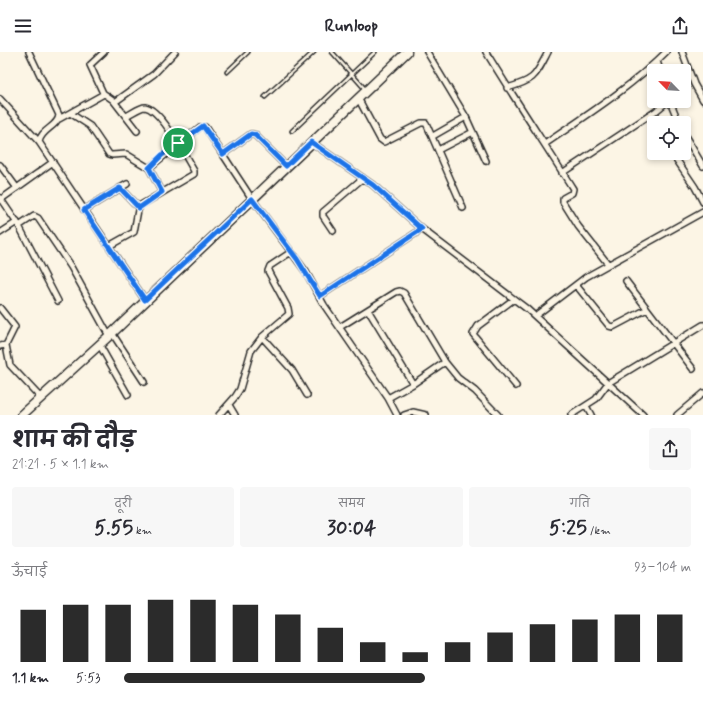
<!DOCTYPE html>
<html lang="hi">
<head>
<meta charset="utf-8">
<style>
	:root { --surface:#fff; --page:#f7f7f7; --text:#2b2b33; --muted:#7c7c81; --accent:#2b2b2b }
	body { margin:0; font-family:Mynerve,"Playpen Sans Deva",sans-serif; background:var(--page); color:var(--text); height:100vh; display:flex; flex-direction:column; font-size:15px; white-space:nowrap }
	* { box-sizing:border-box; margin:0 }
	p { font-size:13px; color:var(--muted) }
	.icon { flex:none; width:22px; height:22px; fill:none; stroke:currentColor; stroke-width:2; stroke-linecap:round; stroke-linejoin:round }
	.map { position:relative; height:363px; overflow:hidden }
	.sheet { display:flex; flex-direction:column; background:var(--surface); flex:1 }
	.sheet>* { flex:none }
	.needle { width:26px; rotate:295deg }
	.fabs { position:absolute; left:647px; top:12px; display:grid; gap:8px }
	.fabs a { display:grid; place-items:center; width:44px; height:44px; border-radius:4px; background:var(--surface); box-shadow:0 2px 6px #0003; font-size:20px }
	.pin { position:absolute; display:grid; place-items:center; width:34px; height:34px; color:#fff; margin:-17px; border:2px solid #fff; border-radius:50%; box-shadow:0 1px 4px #0007 }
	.round { display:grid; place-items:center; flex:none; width:42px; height:42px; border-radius:4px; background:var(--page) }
	.headline { display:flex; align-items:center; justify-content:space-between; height:68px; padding:0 12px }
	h1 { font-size:22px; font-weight:700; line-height:30px }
	.metrics { display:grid; grid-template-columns:repeat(3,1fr); gap:6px; height:68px; padding:4px 12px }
	.metrics div { display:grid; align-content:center; border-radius:4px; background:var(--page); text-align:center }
	.metrics b { font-size:20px; font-weight:700 }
	.metrics small { font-size:11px; font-weight:400 }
	.metrics p { font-size:11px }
	.chart { height:112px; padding:8px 12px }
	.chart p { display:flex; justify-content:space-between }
	.chart svg { width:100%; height:72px; margin-top:4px; stroke:var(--accent); stroke-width:6 }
	ul { padding:0 12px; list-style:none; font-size:13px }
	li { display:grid; grid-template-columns:64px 48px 1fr; align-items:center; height:30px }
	li i { height:10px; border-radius:5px; background:var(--accent) }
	header { display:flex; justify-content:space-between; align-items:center; height:52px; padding:0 12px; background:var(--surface); font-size:18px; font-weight:700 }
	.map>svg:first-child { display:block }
</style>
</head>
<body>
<header><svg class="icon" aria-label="menu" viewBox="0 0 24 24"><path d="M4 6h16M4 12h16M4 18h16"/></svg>Runloop<svg class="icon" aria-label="share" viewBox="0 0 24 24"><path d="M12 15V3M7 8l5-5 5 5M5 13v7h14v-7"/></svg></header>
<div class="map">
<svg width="703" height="363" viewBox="0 0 703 363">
	<rect width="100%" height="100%" fill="#fcf5e5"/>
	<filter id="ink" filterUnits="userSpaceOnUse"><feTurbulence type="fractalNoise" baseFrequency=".025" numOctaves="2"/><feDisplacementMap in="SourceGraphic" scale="8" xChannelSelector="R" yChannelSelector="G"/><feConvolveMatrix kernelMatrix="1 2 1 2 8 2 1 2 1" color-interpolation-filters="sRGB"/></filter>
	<g filter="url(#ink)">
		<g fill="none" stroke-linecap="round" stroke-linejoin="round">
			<defs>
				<path id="lane" d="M332 0 365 37
					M227 20 248 0
					M265 45 314 0
					M292 79 375 0"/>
				<path id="street" d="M29 0 59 63C58 75 41 77 39 90L145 248
					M427 0 466 65 486 109
					M486 0C514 46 544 91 573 137L572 141 563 146V150L578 174 608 212
					M682 0 694 32 703 48
					M657 9 660 19
					M684 31 690 23
					M507 36C535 28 535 25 548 0
					M103 41 113 48 137 79
					M358 46 380 87 384 90 421 71H426L463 156
					M0 47 39 90
					M670 49 679 71
					M115 50 154 22 175 0
					M70 61 90 74 109 102 112 103 126 102 149 116 162 140
					M59 67 102 43 103 41 90 13 104 0
					M684 82 703 114
					M433 84 466 65
					M311 90 373 133 422 177 527 257 643 363
					M545 92C587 63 630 36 666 0
					M438 98 473 80
					M672 101 695 135 703 150
					M223 102 251 82 255 83 286 114
					M0 113 17 136
					M149 116 200 75H205L252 147 306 220 324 253 388 346 397 363
					M562 121 656 59 668 49
					M120 136 139 156
					M0 146 19 174 58 249
					M0 148 53 110
					M84 158 127 132
					M19 174 34 164 38 166 71 215 109 284
					M333 179 323 164V160L363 126
					M0 181 17 170
					M109 194 134 180 138 158 141 153 194 122V119C186 105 161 57 145 55 140 55 131 62 126 64
					M626 229 693 317
					M576 233 609 274 613 275 647 257
					M320 244 422 177
					M514 247 478 274 473 282 516 334
					M0 256 15 275 6 293 10 313 41 346
					M368 258 413 332
					M535 264 586 225 703 160
					M340 275 396 240 400 239 404 241 445 310 458 326 475 339 498 363
					M112 281 144 330
					M262 285 292 318 307 343
					M99 292 128 343
					M0 294 6 293
					M388 346 413 332 445 310
					M229 353 235 363
					M586 354 591 363
					M219 363 235 345 240 337 251 299 262 285 289 262 288 256 268 219 270 214 291 200
					M404 363 413 360 426 363
					M571 363 596 347 608 331 703 273
					M677 363 703 341"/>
				<path id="primary" d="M22 363 109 284 407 0"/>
			</defs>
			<use href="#lane" stroke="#2b2b2b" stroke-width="5.5"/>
			<use href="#street" stroke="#2b2b2b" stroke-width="8"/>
			<use href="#primary" stroke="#2b2b2b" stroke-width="11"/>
			<use href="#lane" stroke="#fcf5e5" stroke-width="2.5"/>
			<use href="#street" stroke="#fcf5e5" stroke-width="5"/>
			<use href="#primary" stroke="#fcf5e5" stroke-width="8"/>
		</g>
	</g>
	<g fill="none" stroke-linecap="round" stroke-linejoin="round" filter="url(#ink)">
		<defs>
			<path id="route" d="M203 74 223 102 251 82 255 83 286 114 311 90 373 133 422 177 320 244 297 207 252 147 145 248 84 158 120 136 139 156 162 140 149 116 162 103Z"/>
		</defs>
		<use href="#route" stroke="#fff" stroke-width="8"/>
		<use href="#route" stroke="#1a73e8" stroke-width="5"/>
	</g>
</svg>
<div class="fabs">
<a><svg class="needle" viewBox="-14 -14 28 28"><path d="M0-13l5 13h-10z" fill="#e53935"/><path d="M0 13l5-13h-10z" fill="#7c7c81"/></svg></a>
<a><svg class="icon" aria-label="locate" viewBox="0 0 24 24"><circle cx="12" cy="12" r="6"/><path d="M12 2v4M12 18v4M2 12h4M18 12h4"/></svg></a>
</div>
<div class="pin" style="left:178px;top:91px;background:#1e9e55"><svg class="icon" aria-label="arrive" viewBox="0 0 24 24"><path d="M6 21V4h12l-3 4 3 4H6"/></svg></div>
</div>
<section class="sheet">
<div class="headline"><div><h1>शाम की दौड़</h1><p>21:21 · 5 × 1.1 km</p></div><a class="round"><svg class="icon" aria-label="share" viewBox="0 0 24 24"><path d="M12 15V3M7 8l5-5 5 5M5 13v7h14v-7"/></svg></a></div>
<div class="metrics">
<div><p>दूरी</p><b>5.55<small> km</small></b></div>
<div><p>समय</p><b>30:04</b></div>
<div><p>गति</p><b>5:25<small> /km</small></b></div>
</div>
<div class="chart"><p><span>ऊँचाई</span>93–104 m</p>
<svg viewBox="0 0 160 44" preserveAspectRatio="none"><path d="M5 44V12M15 44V9M25 44V9M35 44V6M45 44V6M55 44V9M65 44V15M75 44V23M85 44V32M95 44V38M105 44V32M115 44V26M125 44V21M135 44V18M145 44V15M155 44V15"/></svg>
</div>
<ul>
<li><b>1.1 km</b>5:53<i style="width:53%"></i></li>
</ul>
</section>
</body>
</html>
